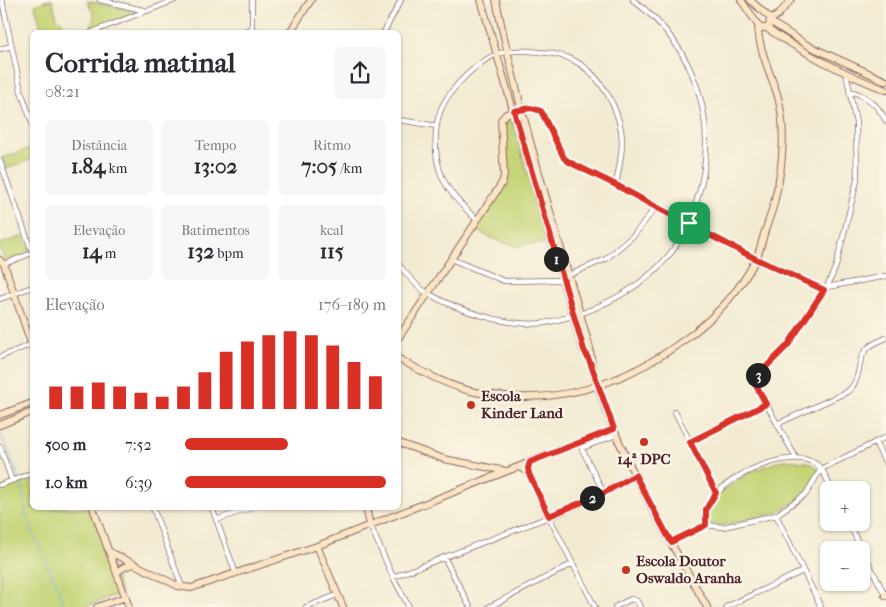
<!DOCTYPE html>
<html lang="pt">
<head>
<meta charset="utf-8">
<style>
	:root { --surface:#fff; --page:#f7f7f7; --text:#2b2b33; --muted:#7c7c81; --accent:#d93025 }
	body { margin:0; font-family:"IM FELL French Canon",serif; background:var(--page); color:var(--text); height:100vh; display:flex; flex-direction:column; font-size:19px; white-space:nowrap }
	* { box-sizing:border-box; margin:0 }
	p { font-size:16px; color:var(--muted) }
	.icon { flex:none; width:28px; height:28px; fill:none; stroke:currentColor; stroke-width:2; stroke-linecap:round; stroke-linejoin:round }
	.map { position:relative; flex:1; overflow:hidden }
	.sheet { position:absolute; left:30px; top:30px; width:371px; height:480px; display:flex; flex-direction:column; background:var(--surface); border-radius:8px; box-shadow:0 1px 4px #0004 }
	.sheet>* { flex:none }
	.controls { position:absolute; left:820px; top:481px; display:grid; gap:10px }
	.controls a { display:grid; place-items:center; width:50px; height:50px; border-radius:8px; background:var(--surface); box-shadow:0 1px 4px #0004; font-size:25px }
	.pin { position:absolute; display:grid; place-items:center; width:42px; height:42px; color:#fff; margin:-21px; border-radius:10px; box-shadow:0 2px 8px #0006 }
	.km { position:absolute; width:25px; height:25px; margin:-12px; border-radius:50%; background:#222; color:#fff; font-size:14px; line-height:25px; text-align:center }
	.round { display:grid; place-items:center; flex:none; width:52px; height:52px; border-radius:8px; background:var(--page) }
	.head { display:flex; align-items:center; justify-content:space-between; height:85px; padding:0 15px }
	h1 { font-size:28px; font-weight:700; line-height:38px }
	.figures { display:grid; grid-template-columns:repeat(3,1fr); gap:8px; height:85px; padding:5px 15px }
	.figures div { display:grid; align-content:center; border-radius:8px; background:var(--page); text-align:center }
	.figures b { font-size:21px; font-weight:700 }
	.figures small { font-size:14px; font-weight:400 }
	.figures p { font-size:14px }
	.chart { height:140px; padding:10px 15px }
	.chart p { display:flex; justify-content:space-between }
	.chart svg { width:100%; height:90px; margin-top:5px; stroke:var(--accent); stroke-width:6 }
	ul { padding:0 15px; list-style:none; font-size:16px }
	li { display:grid; grid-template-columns:80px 60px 1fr; align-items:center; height:38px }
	li i { height:12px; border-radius:6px; background:var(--accent) }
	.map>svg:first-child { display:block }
</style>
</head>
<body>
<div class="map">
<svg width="886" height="607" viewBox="0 0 886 607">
	<rect width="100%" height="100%" fill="#fcf5e5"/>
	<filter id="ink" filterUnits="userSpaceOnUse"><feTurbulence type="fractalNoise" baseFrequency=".02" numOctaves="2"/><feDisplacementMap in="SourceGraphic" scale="10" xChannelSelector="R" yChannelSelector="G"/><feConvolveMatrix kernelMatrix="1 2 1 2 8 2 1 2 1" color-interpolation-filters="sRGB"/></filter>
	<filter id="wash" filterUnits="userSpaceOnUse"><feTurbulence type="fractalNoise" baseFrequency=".0096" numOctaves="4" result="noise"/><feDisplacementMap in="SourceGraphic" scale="20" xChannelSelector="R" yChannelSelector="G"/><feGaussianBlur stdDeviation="1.12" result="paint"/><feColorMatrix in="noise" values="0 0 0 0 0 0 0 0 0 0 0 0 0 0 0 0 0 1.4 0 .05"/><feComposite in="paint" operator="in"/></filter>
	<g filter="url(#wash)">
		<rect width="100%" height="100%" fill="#f2ebd2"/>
		<path fill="#c4d476" stroke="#877a50" d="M48 0H52L57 18 63 23V32H42L35 5Z
			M87 1 140 12 91 31 94 15Z
			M507 117 512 119 547 244H522L521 247 501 242 474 230 507 180 504 121Z
			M32 148V159L6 169 2 158Z
			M23 236 30 253 6 261 0 251V244Z
			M783 460 808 462 819 469 806 495 776 513 723 525 708 524V510L717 495 750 472Z
			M32 476V508H90L121 593 84 607H0V488Z"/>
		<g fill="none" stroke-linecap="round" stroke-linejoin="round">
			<path stroke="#80b0eb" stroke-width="1" d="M0 432 18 475
				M19 479 22 487 27 520 56 583 64 607"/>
		</g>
	</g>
	<g filter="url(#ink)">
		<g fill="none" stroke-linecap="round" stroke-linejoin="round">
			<defs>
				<path id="street" d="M2 0 21 91 32 123
					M100 0 147 11 175 0
					M252 0V32
					M92 32 146 11
					M241 32 252 29
					M384 32 401 0
					M0 49 12 46
					M849 91C867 95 878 105 886 121
					M522 109 531 107 541 111 564 158 569 162 616 185 656 207 756 259 824 290
					M399 120 437 126
					M0 161 32 252
					M477 220C464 207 451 196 443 179 434 159 433 130 441 109 450 88 477 62 497 54 510 50 525 50 539 52 551 53 564 55 575 61 598 73 614 101 620 125 625 145 619 166 616 185
					M451 259 504 281 562 280
					M4 264 32 253
					M399 265C407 275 418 288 429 294 459 311 509 327 543 323 553 322 563 318 573 316
					M569 275 606 259 634 235 656 207
					M827 287 886 276
					M0 299 32 287
					M580 314C612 302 640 287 663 262 679 245 689 225 696 203 721 127 698 48 633 0
					M0 357 32 344
					M675 412 716 493
					M777 424 847 392C864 378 855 359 868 348 873 343 880 341 886 338
					M690 442 766 404
					M875 442 886 464
					M579 443 604 493
					M0 447 12 481
					M582 448 616 435
					M796 458 753 380 788 345 827 287 836 266 857 180 856 123 846 73
					M0 485 32 473
					M153 508 182 587
					M212 508 236 574
					M776 515 821 607
					M216 520 251 508
					M848 522 886 597
					M370 525 393 577 409 607
					M706 525C706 515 706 508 712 499 727 476 790 446 816 464 824 469 827 481 832 490
					M671 542 706 525 723 527 776 515 806 494 821 469 886 437
					M444 557 470 607
					M393 577 549 517 595 607
					M306 607 337 595
					M489 607 572 564
					M615 607 631 599 637 601 640 607
					M726 607 803 571"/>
				<path id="secondary" d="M481 0 583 350 590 360
					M496 0C520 118 557 233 590 348 591 369 598 388 605 407 631 477 671 542 707 607
					M741 0 760 28H766C804 53 844 74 886 90
					M750 0 770 18 769 26
					M770 20 778 15 791 0
					M771 22 807 45 886 81
					M290 32 311 0
					M0 260 4 264 32 346
					M399 337 502 183 504 176 501 120 506 114 518 110
					M399 359C423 372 447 386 475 392 554 408 623 386 687 338 715 317 740 291 756 259 760 251 762 240 765 231 769 219 774 207 776 194 783 165 786 126 778 97 771 74 758 49 758 25
					M0 415 32 403
					M0 425 32 412
					M399 443 444 459 506 471
					M518 467 525 470 529 474 549 517 604 493 635 475
					M93 508 129 607
					M366 508 370 525
					M317 546 343 607
					M110 552 178 586 191 588 317 546 614 429
					M117 572 124 567 134 564
					M885 595 886 594
					M97 607 126 597"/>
			</defs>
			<use href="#street" stroke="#856665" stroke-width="6"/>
			<use href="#secondary" stroke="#856665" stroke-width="8"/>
			<use href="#street" stroke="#fff" stroke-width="4.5"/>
			<use href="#secondary" stroke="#fce5c4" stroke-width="6"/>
		</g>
	</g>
	<g fill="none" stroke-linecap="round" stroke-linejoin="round" filter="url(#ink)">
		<defs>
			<path id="route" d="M531 108 541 111 564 158 569 162 616 185 656 207 756 259 824 290 788 345 753 380 766 404 690 442 716 493 706 509V525L671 542 635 475 604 493 549 516 529 474 528 468 530 462 614 429 590 362 584 350 514 111Z"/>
		</defs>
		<use href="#route" stroke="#fff" stroke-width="10"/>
		<use href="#route" stroke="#d93025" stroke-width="6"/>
	</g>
	<g fill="#c8321e" stroke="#fcf5e5" stroke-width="2">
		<circle cx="471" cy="405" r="5"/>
		<circle cx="644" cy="442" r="5"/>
		<circle cx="626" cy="570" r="5"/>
	</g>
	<g text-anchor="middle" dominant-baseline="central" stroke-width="5" stroke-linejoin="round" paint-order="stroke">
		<g font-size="15" font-weight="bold" fill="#4a1f2b" stroke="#fcf5e5" text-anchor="start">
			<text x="481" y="396">Escola<tspan x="481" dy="17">Kinder Land</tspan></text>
			<text x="644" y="459" text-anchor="middle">14ª DPC</text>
			<text x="636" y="561">Escola Doutor<tspan x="636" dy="17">Oswaldo Aranha</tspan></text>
		</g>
	</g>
</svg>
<div class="controls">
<a>+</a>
<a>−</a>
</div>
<div class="pin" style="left:689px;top:223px;background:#1e9e55"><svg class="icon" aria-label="arrive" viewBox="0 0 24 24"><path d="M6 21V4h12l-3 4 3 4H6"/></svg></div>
<b class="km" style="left:556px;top:259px">1</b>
<b class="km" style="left:592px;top:498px">2</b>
<b class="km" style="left:758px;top:375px">3</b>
<section class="sheet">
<div class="head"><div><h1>Corrida matinal</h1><p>08:21</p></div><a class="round"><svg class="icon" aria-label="share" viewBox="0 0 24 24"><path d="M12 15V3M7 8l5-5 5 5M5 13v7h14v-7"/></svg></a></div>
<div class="figures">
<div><p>Distância</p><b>1.84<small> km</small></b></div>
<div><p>Tempo</p><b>13:02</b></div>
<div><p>Ritmo</p><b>7:05<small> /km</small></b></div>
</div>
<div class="figures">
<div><p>Elevação</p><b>14<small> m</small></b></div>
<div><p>Batimentos</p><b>132<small> bpm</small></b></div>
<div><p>kcal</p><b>115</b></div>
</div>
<div class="chart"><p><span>Elevação</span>176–189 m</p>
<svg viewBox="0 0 160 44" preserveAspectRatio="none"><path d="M5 44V33M15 44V33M25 44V31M35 44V33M45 44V36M55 44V38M65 44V33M75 44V26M85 44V16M95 44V11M105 44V8M115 44V6M125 44V8M135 44V13M145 44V21M155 44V28"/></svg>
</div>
<ul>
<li><b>500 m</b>7:52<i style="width:51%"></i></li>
<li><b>1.0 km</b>6:39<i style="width:100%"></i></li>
</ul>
</section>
</div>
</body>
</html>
